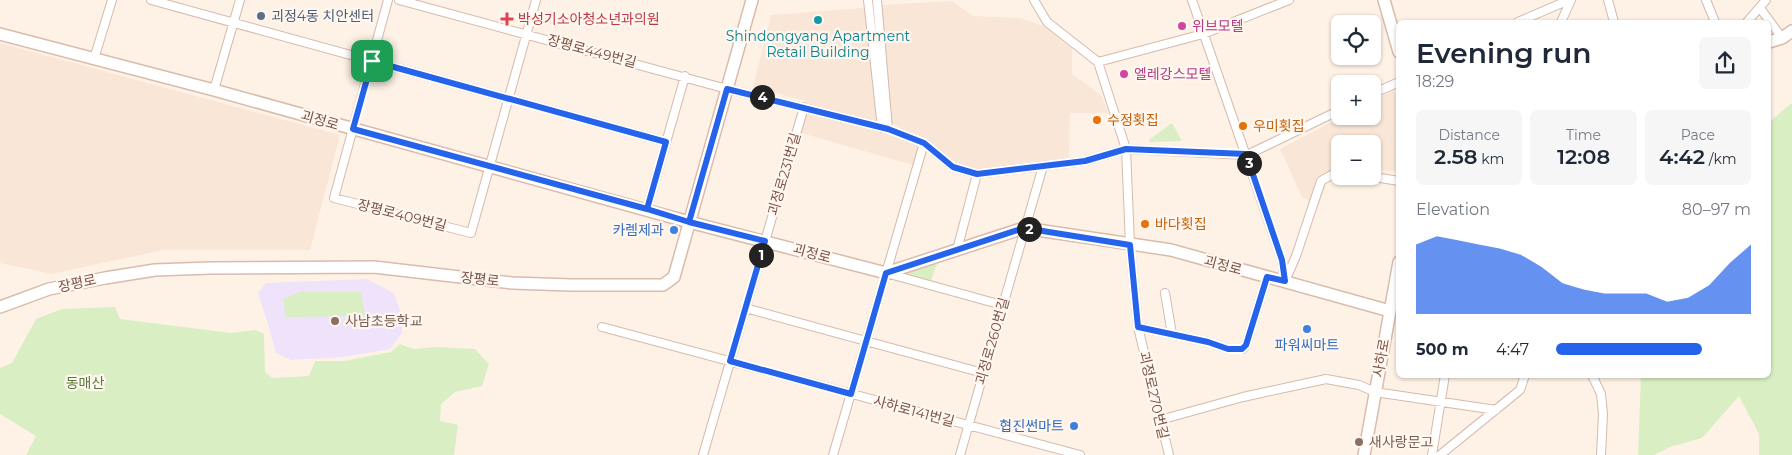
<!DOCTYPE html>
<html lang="en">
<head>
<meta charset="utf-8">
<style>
	:root { --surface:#fff; --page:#f6f6f7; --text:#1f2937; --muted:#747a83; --accent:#2563eb }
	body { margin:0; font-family:Montserrat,"Noto Sans KR",sans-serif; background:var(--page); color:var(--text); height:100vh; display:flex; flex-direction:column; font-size:19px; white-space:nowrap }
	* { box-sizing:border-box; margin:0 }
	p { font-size:16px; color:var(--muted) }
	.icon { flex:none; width:28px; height:28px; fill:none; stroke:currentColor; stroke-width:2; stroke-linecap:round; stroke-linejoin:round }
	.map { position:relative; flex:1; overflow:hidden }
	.side { position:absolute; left:1396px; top:20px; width:375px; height:358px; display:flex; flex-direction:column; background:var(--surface); border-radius:8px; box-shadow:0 1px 4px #0004 }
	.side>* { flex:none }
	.controls { position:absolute; left:1331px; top:15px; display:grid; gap:10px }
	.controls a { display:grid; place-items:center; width:50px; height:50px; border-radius:8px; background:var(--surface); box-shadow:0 1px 4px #0004; font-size:25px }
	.pin { position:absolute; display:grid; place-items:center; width:42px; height:42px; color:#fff; margin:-21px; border-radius:10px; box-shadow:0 2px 8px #0006 }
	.km { position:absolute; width:25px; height:25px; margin:-12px; border-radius:50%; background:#222; color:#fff; font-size:14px; line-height:25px; text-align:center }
	.round { display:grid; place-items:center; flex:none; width:52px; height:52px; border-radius:8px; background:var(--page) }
	.summary { display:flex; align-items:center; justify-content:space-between; height:85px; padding:0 20px }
	h1 { font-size:28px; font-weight:600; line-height:38px }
	.figures { display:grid; grid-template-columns:repeat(3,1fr); gap:8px; height:85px; padding:5px 20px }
	.figures div { display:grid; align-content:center; border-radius:8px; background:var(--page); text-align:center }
	.figures b { font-size:21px; font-weight:600 }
	.figures small { font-size:14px; font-weight:400 }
	.figures p { font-size:14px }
	.chart { height:140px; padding:10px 20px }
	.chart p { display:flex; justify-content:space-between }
	.chart svg { width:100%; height:90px; margin-top:5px; fill:var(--accent); opacity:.7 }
	ul { padding:0 20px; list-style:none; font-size:16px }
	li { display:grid; grid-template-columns:80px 60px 1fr; align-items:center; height:38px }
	li i { height:12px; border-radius:6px; background:var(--accent) }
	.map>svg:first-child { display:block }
</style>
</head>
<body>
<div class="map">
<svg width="1792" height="455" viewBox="0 0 1792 455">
	<rect width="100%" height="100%" fill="#fef2e6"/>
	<path fill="#f9e6d6" d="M952 1 973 16 1021 18 1045 27 1072 49V74L1101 95 1108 113H1070L1069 157 1043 166 977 174 953 167 924 143 891 122 881 5Z
		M874 7 886 134 919 144 913 165 798 132 806 101 753 87 771 15Z
		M0 43 340 135 310 250H163L52 274 0 263Z
		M1394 90 1399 109V172L1373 169 1372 144H1340V171L1330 175 1318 207 1302 197 1280 149 1343 116H1372L1373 101Z"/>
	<path fill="#efe2fb" d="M367 279 394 293 402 316V333L390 349 343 357 291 360 276 353 269 327 258 293 266 283Z"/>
	<path fill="#d9eec2" d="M1792 103V455H1759V434L1739 396 1702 438 1670 447 1654 455H1638L1641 375H1769V122Z
		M1172 123 1182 141 1150 142 1149 140Z
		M940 255 931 281 892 270Z
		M301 292H361L365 316 285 317 284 298Z
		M115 307 120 319 231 333 256 330 264 334 265 372 272 378 309 376 315 361H344L391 352 400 344 414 349 435 347 475 349 489 364 482 386 455 392 441 404 440 421 458 425 454 455H26L36 436 0 414V368L12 363 36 319 62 309Z"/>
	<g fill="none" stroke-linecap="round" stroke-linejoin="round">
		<defs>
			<path id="street" d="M151 0 666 142
				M388 0 334 198 471 233 536 0
				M399 0 727 89 888 129 924 143 953 167 977 174 1085 161 1126 149 1247 155 1340 110
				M868 0 882 128
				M877 0 888 129
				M1034 0 1047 22 1098 62 1126 149 1130 245 1138 327 1169 455
				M1192 0 1282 260 1285 281
				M1608 0 1614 22
				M1706 0 1715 22
				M1760 8 1782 38
				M1518 22 1569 0
				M1561 22 1571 0
				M1747 22 1766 0
				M94 59 112 0
				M1098 62 1203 34 1289 0
				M214 90 240 0
				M1372 94 1399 82
				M1368 176 1399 181
				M647 209 685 76
				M957 250 977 174
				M886 273 1002 305
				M1286 279 1296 256 1321 181 1335 173H1340
				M1165 293 1172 334
				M745 308 983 373
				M602 327 1080 455
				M1138 327 1208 342 1228 349H1243L1246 345 1267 277
				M1592 375 1601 394 1603 414 1601 455
				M1160 420 1243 397 1326 379 1359 385 1375 392 1496 410
				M703 455 804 107
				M833 455 924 143
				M960 455 1043 166
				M1432 455 1445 375
				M1440 455 1520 390 1525 375"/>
			<path id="secondary" d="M1384 0 1399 52
				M0 34 214 90 689 222 886 273 1024 228 1171 250 1390 311
				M1769 42 1782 38 1792 31
				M0 307 49 289 105 278 155 270 210 268 374 267 512 283 571 285H663L674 277 752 0
				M1364 455 1399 262"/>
		</defs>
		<use href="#street" stroke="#d5baad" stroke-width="10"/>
		<use href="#secondary" stroke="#dabbac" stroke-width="14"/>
		<use href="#street" stroke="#fff" stroke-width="8"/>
		<use href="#secondary" stroke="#fff" stroke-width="11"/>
	</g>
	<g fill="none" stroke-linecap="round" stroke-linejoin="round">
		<defs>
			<path id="route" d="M372 61 666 142 647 209 689 222 765 241 730 361 851 394 886 273 1024 228 1130 245 1138 327 1208 342 1228 349H1242L1246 345 1267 277 1285 281 1282 260 1246 154 1126 149 1085 161 977 174 953 167 924 143 888 129 727 89 689 222 647 209 353 129 372 61"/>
		</defs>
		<use href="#route" stroke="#fff" stroke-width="10"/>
		<use href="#route" stroke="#2563eb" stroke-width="6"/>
	</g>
	<circle fill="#5c6f8a" stroke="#fff7ef" stroke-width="2" cx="261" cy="16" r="5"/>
	<path fill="#e0444e" stroke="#fff7ef" stroke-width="2" d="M504.5 11.5h5v5h5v5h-5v5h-5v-5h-5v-5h5z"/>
	<circle fill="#0f9aa8" stroke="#fff7ef" stroke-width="2" cx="818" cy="20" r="5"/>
	<g fill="#d1479c" stroke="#fff7ef" stroke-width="2">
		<circle cx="1182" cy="26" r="5"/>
		<circle cx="1124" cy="74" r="5"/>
	</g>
	<g fill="#e8710a" stroke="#fff7ef" stroke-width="2">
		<circle cx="1097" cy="120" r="5"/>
		<circle cx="1243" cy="126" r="5"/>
		<circle cx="1145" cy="224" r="5"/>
	</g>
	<g fill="#3f7fe0" stroke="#fff7ef" stroke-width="2">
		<circle cx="674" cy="230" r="5"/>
		<circle cx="1307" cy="329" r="5"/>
		<circle cx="1074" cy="426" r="5"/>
	</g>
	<g fill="#8d6e63" stroke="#fff7ef" stroke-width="2">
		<circle cx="335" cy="321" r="5"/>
		<circle cx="1359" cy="442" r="5"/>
	</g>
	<g text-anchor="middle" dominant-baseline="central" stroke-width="4.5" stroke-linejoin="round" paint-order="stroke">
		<g font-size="14" fill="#4e5e75" stroke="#fff7ef" text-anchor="start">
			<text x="271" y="16">괴정4동 치안센터</text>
		</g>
		<g font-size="14" fill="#be3a42" stroke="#fff7ef" text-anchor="start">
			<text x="518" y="19">박성기소아청소년과의원</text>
		</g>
		<g font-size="14" fill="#b23c85" stroke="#fff7ef" text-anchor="start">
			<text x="1192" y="26">위브모텔</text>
			<text x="1134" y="74">엘레강스모텔</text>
		</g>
		<g font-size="14" fill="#0d838f" stroke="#fff7ef">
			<text x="818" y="36">Shindongyang Apartment<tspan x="818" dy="16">Retail Building</tspan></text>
		</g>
		<g font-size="14" fill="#7b5447" stroke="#fff7ef">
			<text transform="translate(592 51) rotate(15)">장평로449번길</text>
			<text transform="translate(320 120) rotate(16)">괴정로</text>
			<text transform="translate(784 174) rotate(-74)">괴정로231번길</text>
			<text transform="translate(402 215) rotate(14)">장평로409번길</text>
			<text transform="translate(812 253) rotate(15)">괴정로</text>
			<text transform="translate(1223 265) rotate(15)">괴정로</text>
			<text transform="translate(480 279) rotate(6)">장평로</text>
			<text transform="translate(77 283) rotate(-12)">장평로</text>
			<text transform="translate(992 341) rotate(-74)">괴정로260번길</text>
			<text transform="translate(1381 358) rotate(-80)">사하로</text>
			<text transform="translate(1154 395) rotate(77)">괴정로270번길</text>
			<text transform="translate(914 411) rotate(15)">사하로141번길</text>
		</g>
		<g font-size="14" fill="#c56008" stroke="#fff7ef" text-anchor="start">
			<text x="1107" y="120">수정횟집</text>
			<text x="1253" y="126">우미횟집</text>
			<text x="1155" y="224">바다횟집</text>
		</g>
		<g font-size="14" fill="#366cbe" stroke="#fff7ef" text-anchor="end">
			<text x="664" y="230">카렘제과</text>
			<text x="1307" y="345" text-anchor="middle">파워씨마트</text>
			<text x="1064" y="426">협진썬마트</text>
		</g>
		<g font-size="14" fill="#785e54" stroke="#fff7ef" text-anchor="start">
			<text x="345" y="321">사남초등학교</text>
			<text x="1369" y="442">새사랑문고</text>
		</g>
		<g font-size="14" fill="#567c3b" stroke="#fff7ef">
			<text x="85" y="383">동매산</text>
		</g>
	</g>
</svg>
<div class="controls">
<a><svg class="icon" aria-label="locate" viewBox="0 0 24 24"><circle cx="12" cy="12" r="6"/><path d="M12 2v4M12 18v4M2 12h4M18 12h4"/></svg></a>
<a>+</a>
<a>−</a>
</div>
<div class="pin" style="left:372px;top:61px;background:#1e9e55"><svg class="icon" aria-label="arrive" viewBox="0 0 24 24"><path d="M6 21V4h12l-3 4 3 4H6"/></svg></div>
<b class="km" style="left:761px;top:255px">1</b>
<b class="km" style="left:1029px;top:229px">2</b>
<b class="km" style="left:1249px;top:163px">3</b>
<b class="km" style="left:762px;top:97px">4</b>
<section class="side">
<div class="summary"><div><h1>Evening run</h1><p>18:29</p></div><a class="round"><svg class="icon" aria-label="share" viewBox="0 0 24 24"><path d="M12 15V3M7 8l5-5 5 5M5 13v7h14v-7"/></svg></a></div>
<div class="figures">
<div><p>Distance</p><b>2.58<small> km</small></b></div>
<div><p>Time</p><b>12:08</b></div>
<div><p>Pace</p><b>4:42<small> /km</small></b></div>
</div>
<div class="chart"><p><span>Elevation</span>80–97 m</p>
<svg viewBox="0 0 160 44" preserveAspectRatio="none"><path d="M0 44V10L10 6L20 8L30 10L40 12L50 15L60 21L70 29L80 32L90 34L100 34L110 34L120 38L130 36L140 30L150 19L160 10V44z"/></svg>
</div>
<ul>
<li><b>500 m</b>4:47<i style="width:75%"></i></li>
</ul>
</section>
</div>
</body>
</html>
